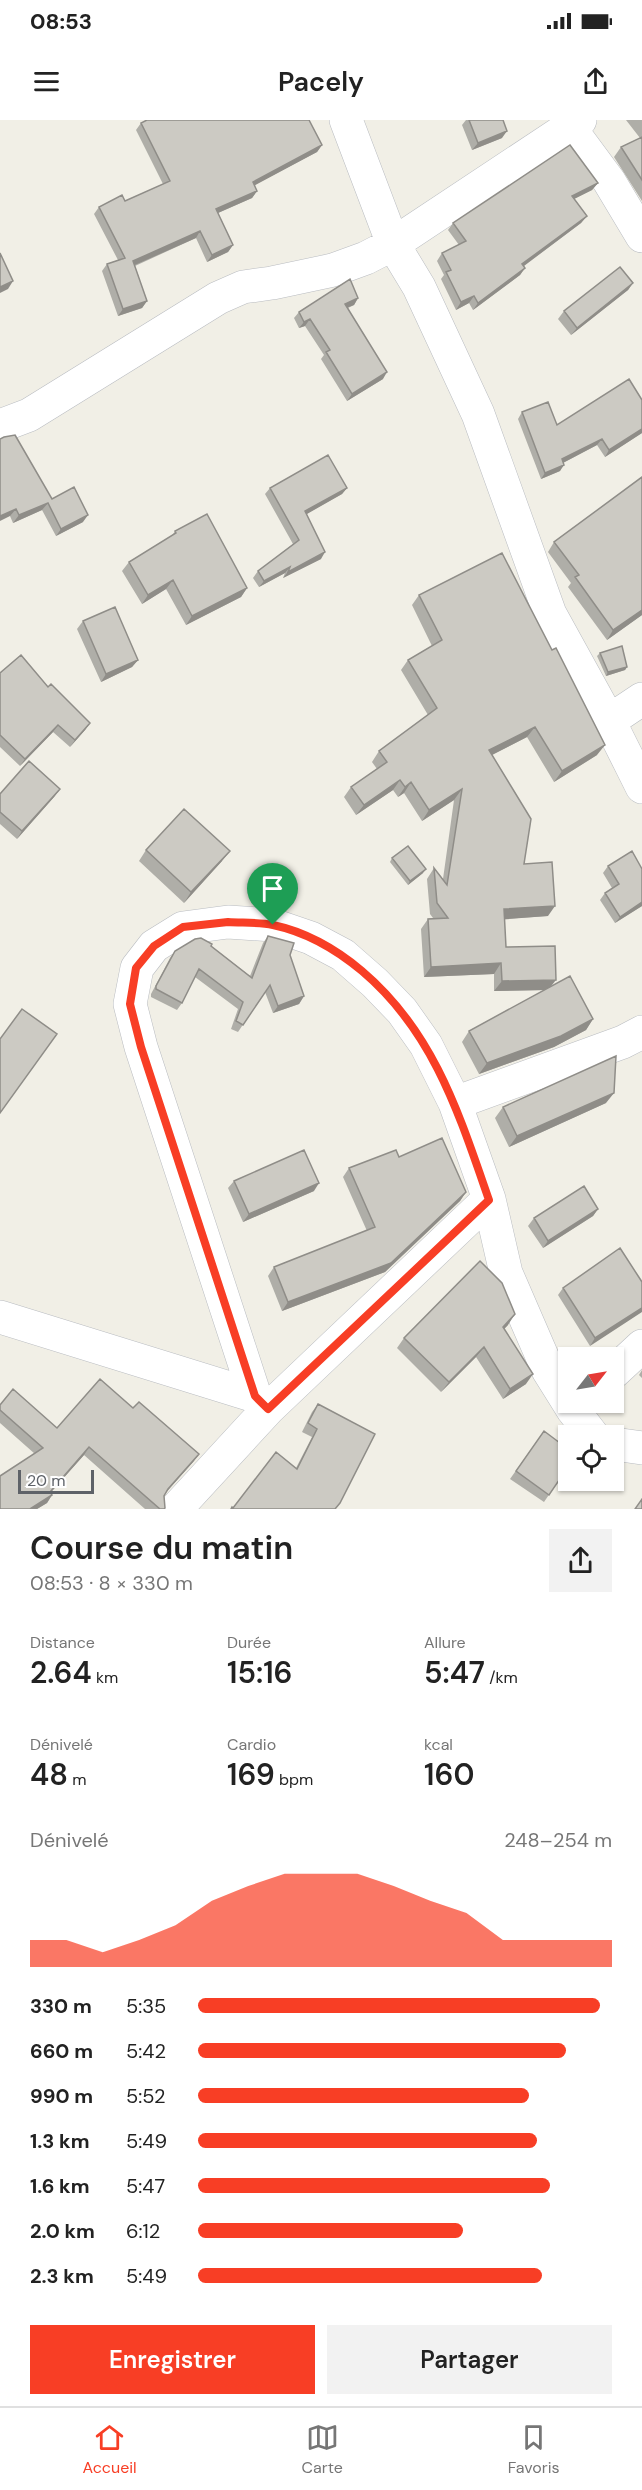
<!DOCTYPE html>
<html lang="fr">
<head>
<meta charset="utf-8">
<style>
	:root { --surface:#fff; --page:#f2f2f2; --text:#222; --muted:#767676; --line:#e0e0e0; --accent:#f83e25 }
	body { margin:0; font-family:"DM Sans",sans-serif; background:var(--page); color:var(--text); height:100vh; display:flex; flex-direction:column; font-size:22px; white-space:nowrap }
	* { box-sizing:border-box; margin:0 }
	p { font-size:20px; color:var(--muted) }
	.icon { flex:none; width:33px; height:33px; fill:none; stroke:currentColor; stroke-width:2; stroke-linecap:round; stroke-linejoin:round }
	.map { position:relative; height:1389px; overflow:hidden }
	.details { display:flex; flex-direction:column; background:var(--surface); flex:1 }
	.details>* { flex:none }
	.needle { width:39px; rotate:59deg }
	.controls { position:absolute; left:558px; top:1227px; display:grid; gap:12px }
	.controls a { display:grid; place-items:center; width:66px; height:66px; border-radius:0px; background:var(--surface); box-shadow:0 2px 4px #0004; font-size:30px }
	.scale { position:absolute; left:18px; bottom:15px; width:76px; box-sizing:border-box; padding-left:6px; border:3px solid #5e6268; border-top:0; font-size:16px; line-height:21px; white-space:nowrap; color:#5e6268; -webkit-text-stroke:4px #fff; paint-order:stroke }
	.pin { position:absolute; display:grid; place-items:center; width:51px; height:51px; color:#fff; margin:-62px -26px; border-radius:50% 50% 50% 0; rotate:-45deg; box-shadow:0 0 6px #0007 }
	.pin .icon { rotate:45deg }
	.round { display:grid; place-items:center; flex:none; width:63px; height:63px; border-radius:0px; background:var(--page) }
	.overview { display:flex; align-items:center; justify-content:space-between; height:102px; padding:0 30px }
	h1 { font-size:33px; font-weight:600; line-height:45px }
	.figures { display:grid; grid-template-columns:repeat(3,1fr); gap:9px; height:102px; padding:6px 30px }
	.figures div { display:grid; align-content:center }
	.figures b { font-size:30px; font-weight:600 }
	.figures small { font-size:16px; font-weight:400 }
	.figures p { font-size:16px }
	.chart { height:168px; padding:12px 30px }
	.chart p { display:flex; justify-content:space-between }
	.chart svg { width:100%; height:108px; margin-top:6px; fill:var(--accent); opacity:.7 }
	.primary-button { display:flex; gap:12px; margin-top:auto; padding:12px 30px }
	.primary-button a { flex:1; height:69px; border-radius:0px; background:var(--accent); color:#fff; font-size:24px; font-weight:600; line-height:69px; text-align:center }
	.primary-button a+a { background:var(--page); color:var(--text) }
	ul { padding:0 30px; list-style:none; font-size:20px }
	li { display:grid; grid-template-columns:96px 72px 1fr; align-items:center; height:45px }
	li i { height:15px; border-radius:8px; background:var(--accent) }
	.status { display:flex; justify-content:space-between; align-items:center; height:42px; padding:0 30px; background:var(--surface); direction:ltr }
	.status svg { height:16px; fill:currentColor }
	header { display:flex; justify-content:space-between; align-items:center; height:78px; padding:0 30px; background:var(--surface); font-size:27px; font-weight:600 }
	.tabs { display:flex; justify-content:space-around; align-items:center; height:84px; border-top:2px solid var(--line); background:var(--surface); font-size:16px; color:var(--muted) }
	.tabs a { display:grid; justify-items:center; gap:3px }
	.tabs .current { color:var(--accent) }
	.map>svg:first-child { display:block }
</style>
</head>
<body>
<div class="status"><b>08:53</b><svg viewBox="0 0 49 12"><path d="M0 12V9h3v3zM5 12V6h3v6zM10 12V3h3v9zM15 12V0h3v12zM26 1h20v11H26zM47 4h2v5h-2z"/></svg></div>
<header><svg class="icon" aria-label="menu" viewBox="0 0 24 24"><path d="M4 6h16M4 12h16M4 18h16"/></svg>Pacely<svg class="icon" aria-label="share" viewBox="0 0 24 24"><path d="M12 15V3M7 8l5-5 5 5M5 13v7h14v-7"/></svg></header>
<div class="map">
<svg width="642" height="1389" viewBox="0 0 642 1389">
	<rect width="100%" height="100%" fill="#f1efe6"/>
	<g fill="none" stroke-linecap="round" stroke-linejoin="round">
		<defs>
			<path id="minor" d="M346 0 393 124 419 167 478 294 550 494 609 601 642 667
				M569 7 609 61 642 116
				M0 306 29 295 218 178 243 167 272 163 333 150 366 138 393 124 580 0
				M609 601 642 579
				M455 983 623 922 642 912
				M0 1197 255 1276 267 1288
				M614 1252 642 1226
				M255 1276 141 927 130 884 137 848 154 826 183 808 228 802 273 805 311 818 343 835 375 863 402 891 426 925 455 983 489 1079 506 1153 548 1250 573 1290 593 1316
				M614 1324 642 1328
				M176 1389 268 1289 489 1079"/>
		</defs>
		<use href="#minor" stroke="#b9bcc1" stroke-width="34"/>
		<use href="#minor" stroke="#fff" stroke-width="33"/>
	</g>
	<path fill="#afaea8" d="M466 0H503L502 18 472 30 462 5Z
		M626 0H642V81L614 37 621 27 640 18Z
		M141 3 322 25 317 32 254 65 257 71 252 78 218 93 233 125 228 132 207 142 196 118 135 146 147 181 142 188 118 196 102 151 107 144 118 140 94 94 99 87 125 81 163 64 136 10Z
		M598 63 592 70 574 79 587 96 581 103 524 146 525 148 520 155 473 190 469 183 456 190 441 159 444 155 437 141 442 133 459 125 448 110 453 103Z
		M633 163 628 170 571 215 558 199 564 191Z
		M358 178 354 185 348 188 383 259 347 281 321 239 324 235 305 206 299 208 294 198 299 192Z
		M642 280V313L605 337 597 325 563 343 560 351 541 359 518 299 522 292 557 305Z
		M0 319 52 379 83 402 56 416 42 390 13 403 10 396Z
		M642 357V495L607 520 568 467 571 463 548 432 554 422Z
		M270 368H347L342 374 306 394 321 439 283 458 285 453 259 467 253 458 258 451 293 424 265 374Z
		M175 411 247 468 241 477 186 505 166 469 142 484 122 451 129 442 172 416Z
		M419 475 597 635 554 662 527 617 492 635 524 744 548 796 504 799 506 827 551 866 593 899 586 910 554 927 479 954 462 922 469 911 544 870 494 871V854L424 857 421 809 428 799 433 798 430 794 427 759 434 748 443 759 454 680 422 701 404 673 398 677 393 670 356 695 344 677 351 667 377 649 372 642 379 631 428 595 401 550 408 540 432 526 412 485Z
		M83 501 138 540 132 547 101 562 77 509Z
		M600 533 627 547 625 550 606 556 597 536Z
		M0 553 48 567 90 603 85 610 70 627 53 612 20 646 0 627Z
		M60 669 54 677 17 719 0 704V674Z
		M146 730 222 741 184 783 139 741Z
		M392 738 423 753 408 765 390 742Z
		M608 746 642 786 615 803 600 780 605 773 612 768 603 753Z
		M268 816 290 835 304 876 299 884 273 893 265 872 238 912 231 909 238 889 195 857 182 883 177 890 151 877V874L170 838 175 831 211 826 250 856 263 823Z
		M606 983 509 1027 495 998 503 987Z
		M399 1037 466 1072 460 1081 385 1152 282 1191 268 1156 274 1147 367 1111 343 1057 349 1048Z
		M234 1061 314 1071 243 1102 228 1068Z
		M598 1089 593 1096 543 1128 528 1106 534 1098Z
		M642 1162 590 1226 558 1175 563 1168Z
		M508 1205 504 1209 526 1264 503 1279 476 1237 441 1272 397 1228 404 1218Z
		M642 1250V1258L639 1255Z
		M318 1284 336 1389 233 1388 296 1348 312 1317 302 1312 312 1292Z
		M0 1285 57 1308 133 1288 199 1334 193 1342 165 1373 164 1376V1389H145L84 1335 51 1372 52 1375 47 1383 37 1389H0L35 1334 0 1303Z
		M544 1311 568 1347 544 1382 510 1359Z"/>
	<path fill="#8f8d88" d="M507 11 502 18 472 30 478 23Z
		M322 25 317 32 248 69 253 62Z
		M598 63 592 70 566 83 572 76Z
		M257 71 252 78 211 96 216 89Z
		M587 96 581 103 517 151 522 144Z
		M200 111 196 118 128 148 133 141Z
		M233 125 228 132 207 142 212 135Z
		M525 148 520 155 473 190 478 183Z
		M13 161 8 169 0 173V167Z
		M633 163 628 170 571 215 577 208Z
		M474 176 469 183 456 190 461 182Z
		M358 178 354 185 341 190 345 184Z
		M147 181 142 188 118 196 123 189Z
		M310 199 305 206 299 208 304 202Z
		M387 252 383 259 347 281 352 274Z
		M642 309V313L605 337 609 330Z
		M602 319 597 325 557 346 562 339Z
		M564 345 560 351 541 359 545 353Z
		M347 368 342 374 300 398 305 391Z
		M48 383 42 390 13 403 19 395Z
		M16 389 10 396 0 401V396Z
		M88 395 83 402 56 416 61 409Z
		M325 432 321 439 283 458 288 452Z
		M290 447 285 453 259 467 264 461Z
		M173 460 166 469 142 484 148 475Z
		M247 468 241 477 186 505 192 496Z
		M642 490V495L607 520 613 510Z
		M138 540 132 547 101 562 106 554Z
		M627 547 625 550 606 556 608 552Z
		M90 603 85 610 70 627 75 620Z
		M58 605 53 612 20 646 25 639Z
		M535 607 527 617 482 640 489 630Z
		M605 625 597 635 554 662 562 651Z
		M400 660 393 670 356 695 364 685Z
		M411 662 404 673 398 677 405 667Z
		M60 669 54 677 17 719 22 711Z
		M462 669 454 680 422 701 429 690Z
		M230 731 222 741 184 783 191 772Z
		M426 749 423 753 408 765 410 761Z
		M642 782V786L615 803 620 797Z
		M555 786 548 796 496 800 504 789Z
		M501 843 494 854 424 857 431 847Z
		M556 860 548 870 494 871 502 861Z
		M304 876 299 884 273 893 278 886Z
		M593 899 586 910 554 927 479 954 487 943Z
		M614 973 606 983 509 1027 517 1016Z
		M319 1063 314 1071 243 1102 249 1094Z
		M466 1072 460 1081 385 1152 282 1191 288 1182Z
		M598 1089 593 1096 543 1128 548 1121Z
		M642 1188V1192L590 1226 595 1218Z
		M515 1194 508 1205 496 1217 503 1207Z
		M484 1227 476 1237 441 1272 449 1262Z
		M533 1254 526 1264 503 1279 510 1269Z
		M89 1327 84 1335 44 1380 50 1372Z
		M199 1334 193 1342 162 1377 168 1369Z
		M52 1375 47 1383 37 1389H30Z"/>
	<path fill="#cccac3" stroke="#8f8d88" stroke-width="1.5" d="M147 0H309L322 25 253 62 257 71 216 89 233 125 212 135 200 111 133 141 147 181 123 189 107 144 125 138 99 87 122 75 125 81 170 61 141 3Z
		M469 0H503L507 11 478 23Z
		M642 17V60L621 27Z
		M570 25 598 63 572 76 587 96 522 144 525 148 478 183 474 176 461 182 446 152 451 150 442 133 466 121 453 103Z
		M0 133 13 161 0 167Z
		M620 147 633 163 577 208 564 191Z
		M350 159 358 178 345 184 387 252 352 274 326 232 330 230 310 199 304 202 299 192Z
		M629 259 642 280V309L609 330 602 319 562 339 564 345 545 353 522 292 548 282 557 305Z
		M15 315 52 379 74 367 88 395 61 409 48 383 19 395 16 389 0 396V319L4 317Z
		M328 335 347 368 305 391 325 432 288 452 290 447 264 461 258 451 299 420 270 368Z
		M642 357V490L613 510 575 457 579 455 554 422Z
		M207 394 247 468 192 496 173 460 148 475 129 442 176 413 175 411Z
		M502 433 552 530 556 528 605 625 562 651 535 607 489 630 531 699 524 744 552 742 555 786 504 789 506 827 555 826 556 860 502 861 501 843 431 847 428 799 448 798 437 783 434 748 447 765 462 669 429 690 411 662 405 667 400 660 364 685 351 667 387 642 379 631 437 588 408 540 442 520 419 475Z
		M115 487 138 540 106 554 83 501Z
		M622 526 627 547 608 552 600 533Z
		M21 535 48 567 51 564 90 603 75 620 58 605 25 639 0 615V553Z
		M29 641 60 669 22 711 0 692V674Z
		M184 689 230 731 191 772 146 730Z
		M408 726 426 749 410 761 392 738Z
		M632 731 642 749V782L620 797 605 773 619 764 608 746Z
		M268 816 294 823 290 835 304 876 278 886 270 865 243 905 236 901 243 882 199 849 182 883 156 869V866L175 831 195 819 201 818 212 824 211 826 252 858Z
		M570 856 593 899 561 916 487 943 469 911Z
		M22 889 57 914 0 993V919Z
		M616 936 614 973 517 1016 503 987Z
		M442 1018 466 1072 391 1143 288 1182 274 1147 375 1107 349 1048 396 1030 399 1037Z
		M304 1030 319 1063 249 1094 234 1061Z
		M584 1066 598 1089 548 1121 534 1098Z
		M620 1128 642 1162V1188L595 1218 563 1168Z
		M480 1141 502 1163 515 1194 503 1207 533 1254 510 1269 484 1227 449 1262 404 1218Z
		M100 1259 133 1288 139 1282 199 1334 168 1369 164 1376 165 1388 164 1389H160L89 1327 50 1372 52 1375 30 1389H0V1356L43 1328 0 1290V1285L13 1269 57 1308Z
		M318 1284 375 1314 340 1383 335 1389H231L232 1387 233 1388 276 1332 297 1349 317 1309 308 1303Z
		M544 1311 568 1329V1347L549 1375 516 1351Z
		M642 1379V1389H635Z"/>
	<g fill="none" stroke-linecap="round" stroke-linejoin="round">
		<defs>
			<path id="route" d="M228 802C242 803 259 802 273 805 306 812 337 830 362 851 434 912 459 994 489 1080L268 1289 255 1276 141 927 130 884 136 848 154 826 183 807Z"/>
		</defs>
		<use href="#route" stroke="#fff" stroke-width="12"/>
		<use href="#route" stroke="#f83e25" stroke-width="8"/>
	</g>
</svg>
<div class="controls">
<a><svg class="needle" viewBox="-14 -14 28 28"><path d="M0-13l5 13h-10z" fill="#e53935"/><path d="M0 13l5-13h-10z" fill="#767676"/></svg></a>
<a><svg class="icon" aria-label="locate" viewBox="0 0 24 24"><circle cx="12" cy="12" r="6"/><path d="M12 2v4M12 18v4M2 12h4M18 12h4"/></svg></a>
</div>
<div class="scale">20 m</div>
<div class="pin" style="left:273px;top:805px;background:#1e9e55"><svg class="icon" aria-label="arrive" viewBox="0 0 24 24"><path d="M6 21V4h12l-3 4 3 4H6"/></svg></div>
</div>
<section class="details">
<div class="overview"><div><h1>Course du matin</h1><p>08:53 · 8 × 330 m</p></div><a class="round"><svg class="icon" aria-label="share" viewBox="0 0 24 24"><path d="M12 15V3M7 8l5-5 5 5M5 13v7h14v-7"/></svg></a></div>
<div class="figures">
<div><p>Distance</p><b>2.64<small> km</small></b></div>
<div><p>Durée</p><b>15:16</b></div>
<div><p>Allure</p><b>5:47<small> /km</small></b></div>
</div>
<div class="figures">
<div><p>Dénivelé</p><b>48<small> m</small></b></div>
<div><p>Cardio</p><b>169<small> bpm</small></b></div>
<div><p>kcal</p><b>160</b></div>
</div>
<div class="chart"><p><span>Dénivelé</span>248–254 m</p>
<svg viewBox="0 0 160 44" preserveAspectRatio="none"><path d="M0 44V33L10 33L20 38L30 33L40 27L50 17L60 11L70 6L80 6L90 6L100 11L110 17L120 22L130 33L140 33L150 33L160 33V44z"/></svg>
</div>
<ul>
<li><b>330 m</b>5:35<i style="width:97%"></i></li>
<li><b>660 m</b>5:42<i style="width:89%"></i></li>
<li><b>990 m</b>5:52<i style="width:80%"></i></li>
<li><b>1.3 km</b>5:49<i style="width:82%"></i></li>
<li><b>1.6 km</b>5:47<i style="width:85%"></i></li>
<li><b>2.0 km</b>6:12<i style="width:64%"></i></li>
<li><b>2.3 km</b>5:49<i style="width:83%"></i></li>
</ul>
<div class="primary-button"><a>Enregistrer</a><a>Partager</a></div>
</section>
<nav class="tabs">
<a class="current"><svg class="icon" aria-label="home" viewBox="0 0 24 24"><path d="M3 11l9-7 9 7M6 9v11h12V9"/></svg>Accueil</a>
<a><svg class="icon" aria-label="map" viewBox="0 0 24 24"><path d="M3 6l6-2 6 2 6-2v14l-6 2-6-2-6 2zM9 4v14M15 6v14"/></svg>Carte</a>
<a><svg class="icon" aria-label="saved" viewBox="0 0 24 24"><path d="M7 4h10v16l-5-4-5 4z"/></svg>Favoris</a>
</nav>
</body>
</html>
